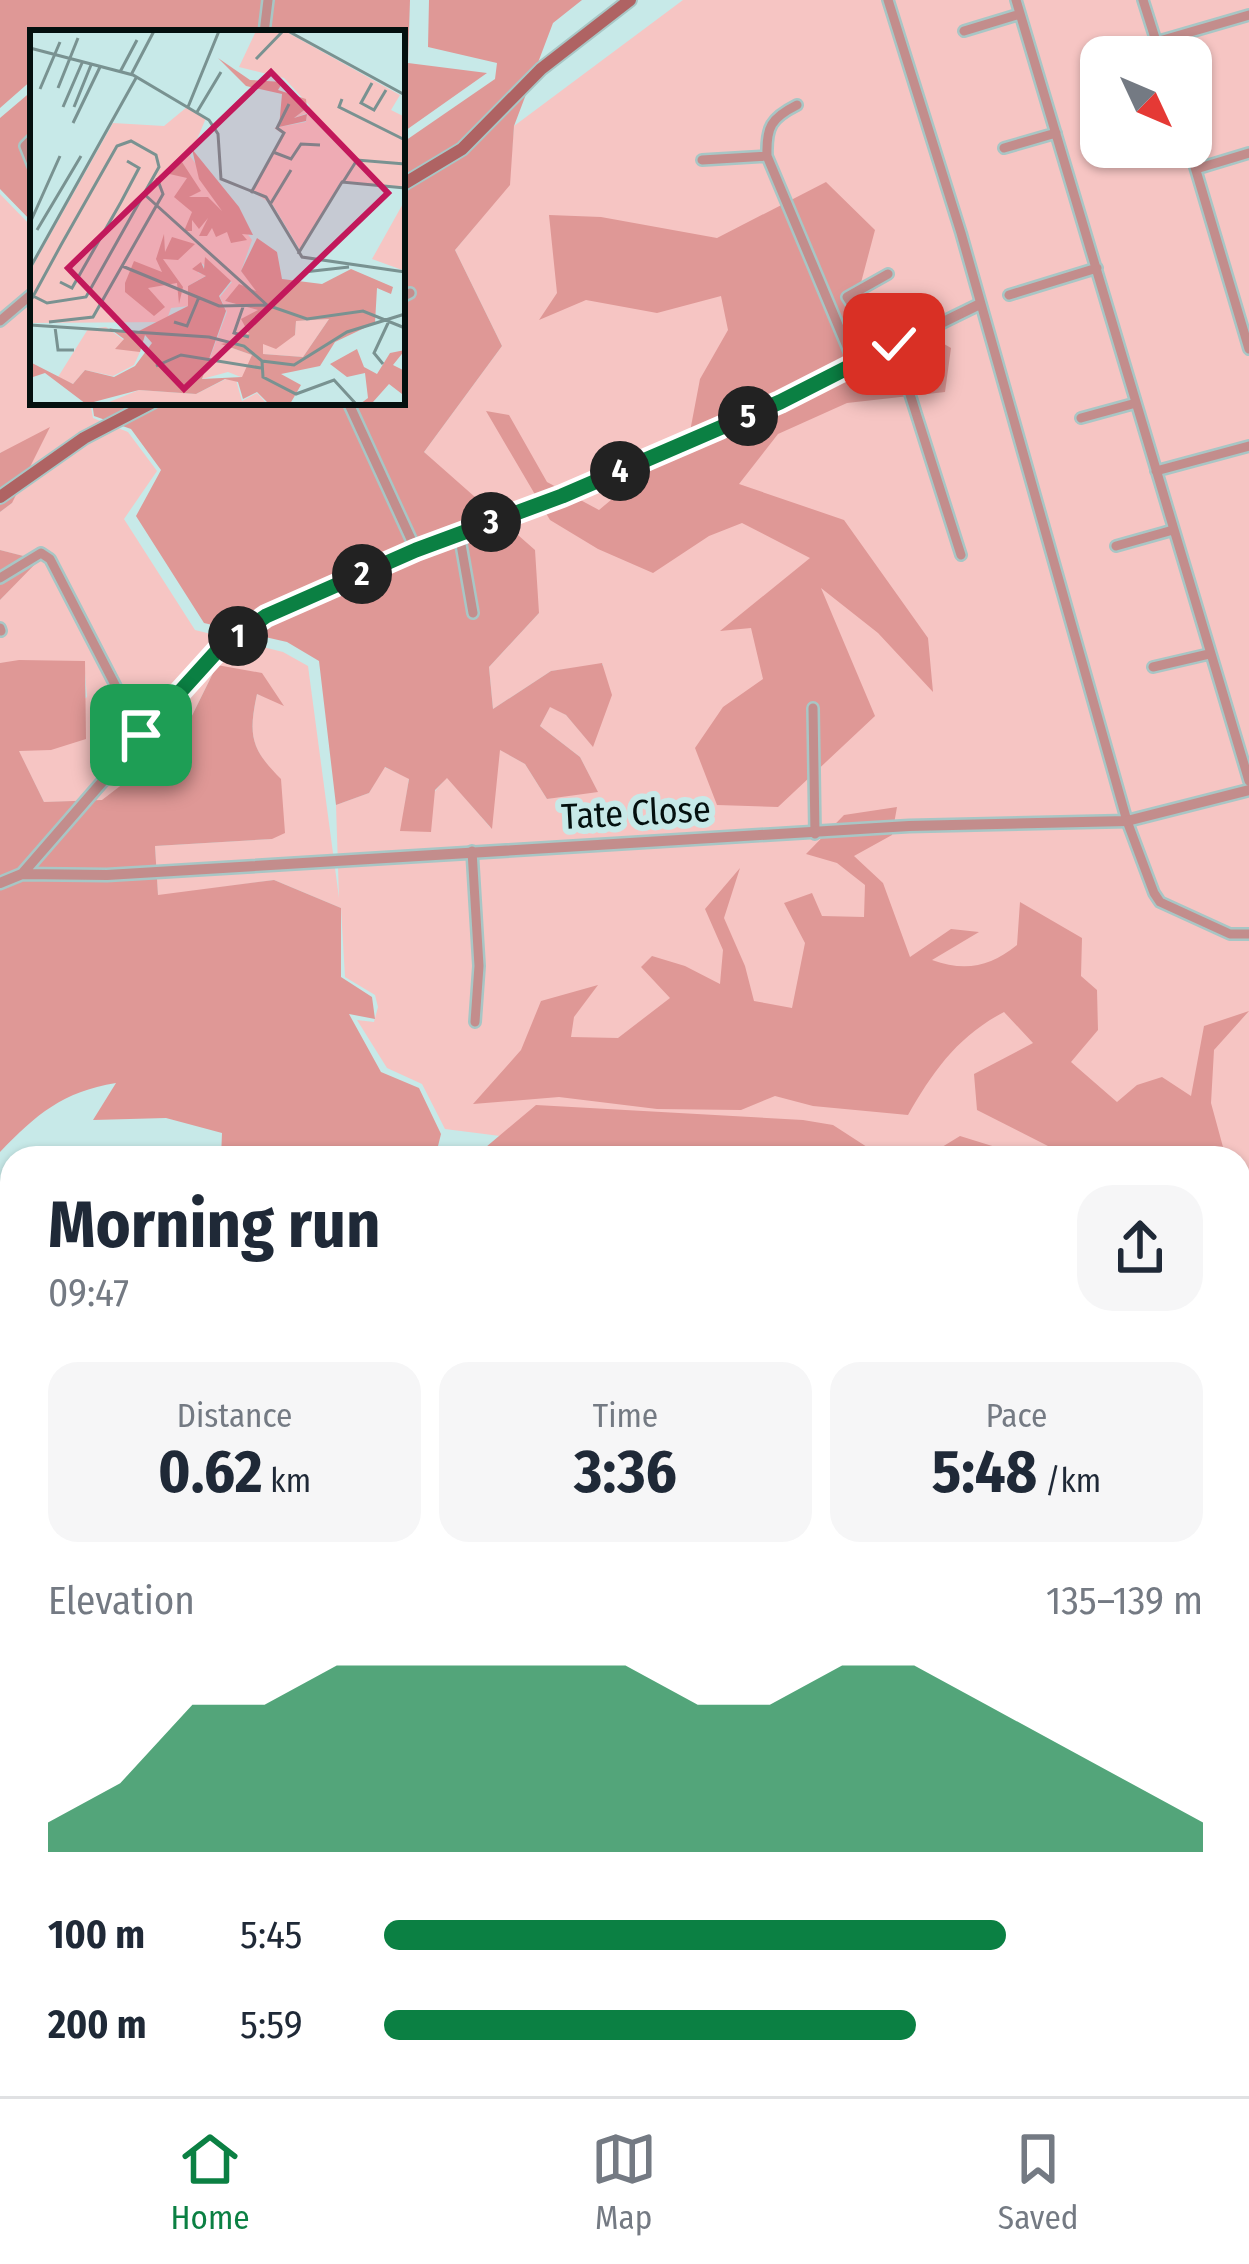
<!DOCTYPE html>
<html lang="en">
<head>
<meta charset="utf-8">
<style>
	:root { --surface:#fff; --page:#f6f6f7; --text:#1f2937; --muted:#747a83; --line:#e0e1e3; --accent:#0b8043 }
	body { margin:0; font-family:"Fira Sans Condensed",sans-serif; background:var(--page); color:var(--text); height:100vh; display:flex; flex-direction:column; font-size:45px; white-space:nowrap }
	* { box-sizing:border-box; margin:0 }
	p { font-size:39px; color:var(--muted) }
	.icon { flex:none; width:66px; height:66px; fill:none; stroke:currentColor; stroke-width:2; stroke-linecap:round; stroke-linejoin:round }
	.map { position:relative; flex:1; overflow:hidden }
	.sheet { position:absolute; left:0px; top:1146px; width:1251px; height:951px; display:flex; flex-direction:column; background:var(--surface); border-radius:36px 36px 0 0; box-shadow:0 3px 9px #0004 }
	.sheet>* { flex:none }
	.needle { width:78px; rotate:134deg }
	.buttons { position:absolute; left:1080px; top:36px; display:grid; gap:24px }
	.buttons a { display:grid; place-items:center; width:132px; height:132px; border-radius:24px; background:var(--surface); box-shadow:0 3px 9px #0004; font-size:60px }
	.pin { position:absolute; display:grid; place-items:center; width:102px; height:102px; color:#fff; margin:-51px; border-radius:24px; box-shadow:0 6px 18px #0006 }
	.km { position:absolute; width:60px; height:60px; margin:-30px; border-radius:50%; background:#222; color:#fff; font-size:33px; line-height:60px; text-align:center }
	.round { display:grid; place-items:center; flex:none; width:126px; height:126px; border-radius:36px; background:var(--page) }
	.headline { display:flex; align-items:center; justify-content:space-between; height:204px; padding:0 48px }
	h1 { font-size:66px; font-weight:700; line-height:90px }
	.metrics { display:grid; grid-template-columns:repeat(3,1fr); gap:18px; height:204px; padding:12px 48px }
	.metrics div { display:grid; align-content:center; border-radius:30px; background:var(--page); text-align:center }
	.metrics b { font-size:60px; font-weight:700 }
	.metrics small { font-size:33px; font-weight:400 }
	.metrics p { font-size:33px }
	.chart { height:336px; padding:24px 48px }
	.chart p { display:flex; justify-content:space-between }
	.chart svg { width:100%; height:216px; margin-top:12px; fill:var(--accent); opacity:.7 }
	ul { padding:0 48px; list-style:none; font-size:39px }
	li { display:grid; grid-template-columns:192px 144px 1fr; align-items:center; height:90px }
	li i { height:30px; border-radius:15px; background:var(--accent) }
	.menu { display:flex; justify-content:space-around; align-items:center; height:168px; border-top:3px solid var(--line); background:var(--surface); font-size:33px; color:var(--muted) }
	.menu a { display:grid; justify-items:center; gap:6px }
	.menu .current { color:var(--accent) }
	.map>svg:first-child { display:block }
</style>
</head>
<body>
<div class="map">
<svg width="1249" height="2096" viewBox="0 0 1249 2096">
	<rect width="100%" height="100%" fill="#c7e9e8"/>
	<path fill="#b4e0df" d="M12 1360V2085H82L69 2096H0V1367Z"/>
	<path fill="#f6c5c3" fill-rule="evenodd" d="M683 0H1249V1269L1239 1255V1158H672L445 1129 422 1084 387 1068 357 1020 374 1022 378 1007 375 995 345 977 341 908 274 880 158 896 155 846 272 839 281 780C251 749 248 736 257 694L283 704 217 665 180 740 102 801 44 802 18 750 87 697 84 661 0 663V600L38 560 0 550V512L12 503 8 450 0 453V194L33 228V402H90L93 418 128 432 157 471 124 519 195 630 283 652 308 666 339 898 336 805 369 793 384 767 409 778 401 831 447 777 490 827 499 749 525 764 547 799 597 791 580 757 540 726 550 706 566 715 592 745 603 664 551 671 493 709 489 667 539 613 511 525 473 499 424 452 502 346 455 250 509 185 514 126ZM1101 57H1191V147H1101Z
		M1249 2050V2096H1200L1215 2085H1239V2061Z
		M116 2085H868L863 2096H102Z"/>
	<path fill="#df9896" d="M0 0H410L408 63 487 73 402 133V33H33V79L0 108Z
		M429 0H582L553 23 514 126 510 185 455 250 502 346 424 452 535 550 539 613 489 667 493 709 551 671 602 663 612 695 593 747 566 715 550 707 540 726 580 757 598 792 547 799 525 764 500 750 492 829 447 778 435 790 431 832 400 831 409 779 385 767 369 793 336 805 319 661 287 642 204 623 136 516 161 470 131 429 94 416 92 402H402V143L495 79 497 63 428 47Z
		M33 90V223L0 189V118Z
		M826 182 875 230 858 294 951 348 945 392 847 403 778 434 739 484 844 520 928 638 933 692 878 633 821 588 875 716 778 807 717 805 695 748 723 707 763 679 751 628 720 631 810 558 742 523 709 536 653 573 598 549 550 520 486 411 509 415 547 482 599 510 636 479 673 458 688 442 700 379 728 330 721 296 657 313 586 300 539 320 557 293 549 215 601 217 717 238Z
		M50 427 12 503 0 512V453Z
		M0 550 39 560 0 600Z
		M19 660 85 661 86 739 51 750 19 751 44 802 102 800 180 740 217 665 262 673 284 706 257 694C248 736 251 749 281 779L285 833 272 839 155 846 158 895 274 880 341 908V977L372 997 375 1019 349 1014 381 1072 419 1088 441 1134 435 1158H221L222 1133 166 1118 93 1120 116 1083C62 1092 37 1114 0 1152V663Z
		M897 807 892 835 854 856 883 883 910 957 951 929 979 932 932 960C965 972 990 967 1017 945L1020 902 1082 938 1081 976 1097 990 1098 1030 1071 1062 1117 1102 1137 1085 1162 1077 1191 1096 1204 1026 1249 1011 1214 1050 1211 1103 1226 1158 1109 1147 1048 1146 977 1110 974 1074 1033 1043 1004 1012C958 1036 933 1071 908 1115L813 1106 775 1096 741 1110 657 1109 559 1097 473 1104 521 1050 541 1001 598 985 574 1017 571 1037 618 1038 670 998 641 967 652 956 685 966 720 984 723 950 705 909 740 868 724 918 745 966 754 1001 792 1008 805 943 784 903 812 893 822 916 864 917 865 885 837 863 806 854 844 815Z
		M536 1105 803 1120 833 1125 884 1158H473Z
		M960 1136 1031 1158H924Z
		M1249 1925V1985L1239 1996V1931Z
		M367 2085H446L429 2096H371Z
		M565 2085H759L761 2096H563L559 2092Z
		M876 2085H1073L1064 2096H871Z"/>
	<g fill="none" stroke-linecap="round" stroke-linejoin="round">
		<defs>
			<path id="minor" d="M888 0 961 233 1127 821 1154 893 1160 902 1230 934H1249
				M1016 0 1249 781
				M1143 0 1161 57
				M964 31 1020 14
				M264 33 268 0
				M1156 42 1249 15
				M797 105C771 118 766 127 767 156L854 363
				M33 138 25 146 33 166
				M1189 147 1249 349
				M1004 148 1056 133
				M702 160 767 156
				M1196 169 1249 153
				M1009 295 1097 268
				M402 297 410 293
				M0 321 33 293
				M894 344 961 555
				M882 350 847 297 888 274
				M348 402 416 550
				M1081 418 1136 403
				M1156 471 1249 446
				M459 533 473 613
				M1116 546 1173 530
				M0 578 41 553 50 559 141 735
				M0 628 1 631
				M1153 667 1209 654
				M813 708 815 834
				M472 851 479 966 475 1022
				M12 1233 9 1239 12 1244
				M1239 1657 1249 1663
				M244 2085 253 2096
				M84 2096 95 2085
				M337 2096 339 2085"/>
			<path id="tertiary" d="M22 874 107 875 909 826 1127 821 1249 790
				M0 883 22 874 217 650 266 616 416 550 561 495 780 402 980 304"/>
			<path id="secondary" d="M402 185 462 149 541 69 630 0
				M0 497 84 438 153 402"/>
			<path id="primary" d="M0 1357 12 1350
				M1239 1516 1249 1518"/>
		</defs>
		<use href="#minor" stroke="#a8c6c5" stroke-width="14"/>
		<use href="#tertiary" stroke="#a8c6c5" stroke-width="15"/>
		<use href="#secondary" stroke="#a8c6c5" stroke-width="16"/>
		<use href="#primary" stroke="#a8c6c5" stroke-width="18"/>
		<use href="#minor" stroke="#c38d8c" stroke-width="9"/>
		<use href="#tertiary" stroke="#c38d8c" stroke-width="10"/>
		<use href="#secondary" stroke="#af6363" stroke-width="12"/>
		<use href="#primary" stroke="#9f4345" stroke-width="14"/>
	</g>
	<g fill="none" stroke-linecap="round" stroke-linejoin="round">
		<defs>
			<path id="route" d="M141 735 218 650 266 616 416 550 562 496 780 402 894 344"/>
		</defs>
		<use href="#route" stroke="#fff" stroke-width="24"/>
		<use href="#route" stroke="#0b8043" stroke-width="15"/>
	</g>
	<g text-anchor="middle" dominant-baseline="central" stroke-width="12" stroke-linejoin="round" paint-order="stroke">
		<g font-size="36" fill="#04100f" stroke="#c7e9e8">
			<text transform="translate(636 813) rotate(-3)">Tate Close</text>
		</g>
	</g>
	<g transform="translate(30 30)">
		<rect width="375" height="375" fill="#c7e9e8"/>
		<path d="M226 1H255L370 65 361 80 375 87V157L311 151 270 220 243 175 223 162 253 104 244 98 276 92 277 83 264 88 280 76 254 48 209 37ZM157 77 176 88 160 126 222 210 211 241 227 260 195 271 228 280 220 305 194 315 222 325 216 349 198 342 172 349 197 282 190 267 202 252 171 233 168 243 177 245 158 256 159 276 141 278 136 292 0 293V241L83 93 134 96ZM375 170V241L342 229ZM299 289 273 327 233 324V313L265 305 266 291ZM76 297 110 322 104 335 83 346 55 340 43 354 28 347 58 299ZM196 349 206 350 212 371 227 363 237 374H74L109 360 166 364Z" fill="#f6c5c3"/>
		<path d="M188 28 220 50 253 52 248 60 276 69 277 78 264 88 277 84 276 91 249 97 252 64 216 56ZM162 119 209 177 223 205 212 204 217 210 201 213 197 202 186 207 182 198 177 206H169L178 188 169 199 162 190V201H154L162 182 144 167 157 148 135 143 152 132 171 161 159 167H178L192 181 169 149ZM134 204 135 222 142 207 165 214 148 230 133 229 153 257 149 274 147 253 118 258 135 277 124 286 95 262V253L104 231 132 242 126 229ZM227 208 247 222 252 249 292 254 321 239 363 257 361 264 347 258 345 293 305 312 290 336 251 344 271 355 260 374H239L227 362 213 369 208 352 195 349 166 364 109 360 56 374 15 343 0 348V332L43 354 55 340 84 347 105 336 122 313 115 305 110 322 85 319 94 309 79 298 105 303 158 276V256L176 246 162 239 171 232 174 239 175 227 201 251 189 266 196 281 172 349 212 347 222 325 191 314 209 310 205 303 219 304 211 289 228 280 195 271 209 254 226 261 211 241ZM299 289 273 327 233 324V314L246 319 265 305 266 291ZM327 319 334 337 347 344 360 323 375 320 363 335 375 341 372 364 359 354 343 372 330 374 338 368 335 343 317 347 300 334Z" fill="#df9896" fill-rule="evenodd"/>
		<path fill="none" stroke="#799291" stroke-width="3" d="M258 1 375 65M0 18 103 45 179 90 188 104 191 149 236 167 272 227 375 242M226 29 253 1M90 42 107 10M101 45 124 1M342 53 331 73 344 80 356 60M28 58 48 8M10 59 30 12M312 69 309 77 375 110M33 77 52 33M44 77 61 35M158 77 189 1M167 82 191 42M43 93 70 37M243 122 261 129 271 114 290 115M313 152 327 130 375 134M221 163 254 103 247 98 259 74M114 164 237 275M241 173 261 140M0 193 30 126M7 200 51 126M268 224 312 152 375 158M92 236 189 276 237 275 277 289 333 281 375 298M0 238 106 48M274 242 319 237M30 252 42 258 91 172 109 138 97 131M0 272 31 215 87 116 101 111 126 125 129 137 56 267 17 273 3 266M213 277 204 303 219 307M19 292 63 287 133 164 127 148M144 292 157 296 169 267M0 295 179 307 214 316 232 331 264 335 317 302 375 284M25 297 28 320H44M232 331 233 347 266 364 304 350 326 374M353 334 344 323 359 291M126 336 151 325 231 338"/>
		<path fill="#c2185b" fill-opacity="0.15" stroke="#c2185b" stroke-width="6" d="M241 42 358 163 154 359 38 238Z"/>
		<rect width="375" height="375" fill="none" stroke="#04100f" stroke-width="6"/>
	</g>
</svg>
<div class="buttons">
<a><svg class="needle" viewBox="-14 -14 28 28"><path d="M0-13l5 13h-10z" fill="#e53935"/><path d="M0 13l5-13h-10z" fill="#747a83"/></svg></a>
</div>
<div class="pin" style="left:141px;top:735px;background:#1e9e55"><svg class="icon" aria-label="arrive" viewBox="0 0 24 24"><path d="M6 21V4h12l-3 4 3 4H6"/></svg></div>
<div class="pin" style="left:894px;top:344px;background:#d93025"><svg class="icon" aria-label="check" viewBox="0 0 24 24"><path d="M5 12l5 5 9-10"/></svg></div>
<b class="km" style="left:238px;top:636px">1</b>
<b class="km" style="left:362px;top:574px">2</b>
<b class="km" style="left:491px;top:522px">3</b>
<b class="km" style="left:620px;top:471px">4</b>
<b class="km" style="left:748px;top:416px">5</b>
<section class="sheet">
<div class="headline"><div><h1>Morning run</h1><p>09:47</p></div><a class="round"><svg class="icon" aria-label="share" viewBox="0 0 24 24"><path d="M12 15V3M7 8l5-5 5 5M5 13v7h14v-7"/></svg></a></div>
<div class="metrics">
<div><p>Distance</p><b>0.62<small> km</small></b></div>
<div><p>Time</p><b>3:36</b></div>
<div><p>Pace</p><b>5:48<small> /km</small></b></div>
</div>
<div class="chart"><p><span>Elevation</span>135–139 m</p>
<svg viewBox="0 0 160 44" preserveAspectRatio="none"><path d="M0 44V38L10 30L20 14L30 14L40 6L50 6L60 6L70 6L80 6L90 14L100 14L110 6L120 6L130 14L140 22L150 30L160 38V44z"/></svg>
</div>
<ul>
<li><b>100 m</b>5:45<i style="width:76%"></i></li>
<li><b>200 m</b>5:59<i style="width:65%"></i></li>
</ul>
</section>
</div>
<nav class="menu">
<a class="current"><svg class="icon" aria-label="home" viewBox="0 0 24 24"><path d="M3 11l9-7 9 7M6 9v11h12V9"/></svg>Home</a>
<a><svg class="icon" aria-label="map" viewBox="0 0 24 24"><path d="M3 6l6-2 6 2 6-2v14l-6 2-6-2-6 2zM9 4v14M15 6v14"/></svg>Map</a>
<a><svg class="icon" aria-label="saved" viewBox="0 0 24 24"><path d="M7 4h10v16l-5-4-5 4z"/></svg>Saved</a>
</nav>
</body>
</html>
